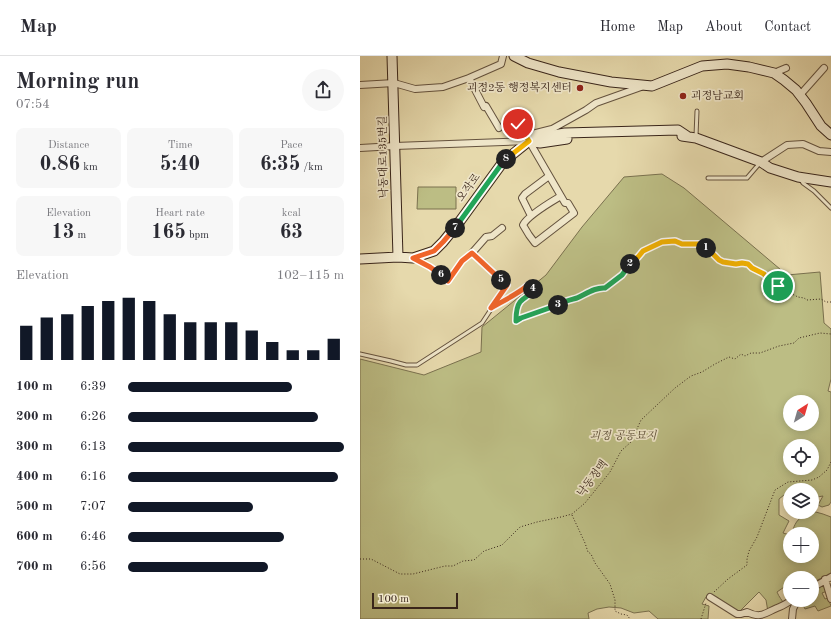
<!DOCTYPE html>
<html lang="en">
<head>
<meta charset="utf-8">
<style>
	:root { --surface:#fff; --page:#f7f7f7; --text:#2b2b33; --muted:#7c7c81; --line:#e1e1e2; --accent:#111827 }
	body { margin:0; font-family:"Old Standard TT","Noto Serif KR",serif; background:var(--page); color:var(--text); height:100vh; display:flex; flex-direction:column; font-size:15px; white-space:nowrap }
	* { box-sizing:border-box; margin:0 }
	p { font-size:13px; color:var(--muted) }
	.icon { flex:none; width:22px; height:22px; fill:none; stroke:currentColor; stroke-width:2; stroke-linecap:round; stroke-linejoin:round }
	.map { position:relative; flex:1; overflow:hidden }
	.side { display:flex; flex-direction:column; background:var(--surface); width:360px }
	.side>* { flex:none }
	.needle { width:26px; rotate:37deg }
	.fabs { position:absolute; left:423px; top:339px; display:grid; gap:8px }
	.fabs a { display:grid; place-items:center; width:36px; height:36px; border-radius:50%; background:var(--surface); box-shadow:0 2px 10px #0003; font-size:20px }
	.scale { position:absolute; left:12px; bottom:10px; width:86px; box-sizing:border-box; padding-left:4px; border:2px solid #39251a; border-top:0; font-size:11px; line-height:14px; white-space:nowrap; color:#39251a; -webkit-text-stroke:3px #efe6c9; paint-order:stroke }
	.pin { position:absolute; display:grid; place-items:center; width:34px; height:34px; color:#fff; margin:-17px; border:2px solid #fff; border-radius:50%; box-shadow:0 1px 4px #0007 }
	.km { position:absolute; width:20px; height:20px; margin:-10px; border-radius:50%; background:#222; color:#fff; font-size:11px; line-height:20px; text-align:center }
	.round { display:grid; place-items:center; flex:none; width:42px; height:42px; border-radius:21px; background:var(--page) }
	.summary { display:flex; align-items:center; justify-content:space-between; height:68px; padding:0 16px }
	h1 { font-size:22px; font-weight:800; line-height:30px }
	.metrics { display:grid; grid-template-columns:repeat(3,1fr); gap:6px; height:68px; padding:4px 16px }
	.metrics div { display:grid; align-content:center; border-radius:8px; background:var(--page); text-align:center }
	.metrics b { font-size:20px; font-weight:800 }
	.metrics small { font-size:11px; font-weight:400 }
	.metrics p { font-size:11px }
	.chart { height:112px; padding:8px 16px }
	.chart p { display:flex; justify-content:space-between }
	.chart svg { width:100%; height:72px; margin-top:4px; stroke:var(--accent); stroke-width:6 }
	ul { padding:0 16px; list-style:none; font-size:13px }
	li { display:grid; grid-template-columns:64px 48px 1fr; align-items:center; height:30px }
	li i { height:10px; border-radius:5px; background:var(--accent) }
	header { display:flex; align-items:center; gap:24px; box-sizing:border-box; height:56px; padding:0 20px; background:var(--surface); border-bottom:1px solid var(--line) }
	header strong { font-size:19px }
	nav { display:flex; gap:22px; margin-inline-start:auto; font-size:14px }
	main { display:flex; flex:1; min-height:0 }
	.map>svg:first-child { display:block }
</style>
</head>
<body>
<header>
<strong>Map</strong>
<nav><a>Home</a><a>Map</a><a>About</a><a>Contact</a></nav>
</header>
<main>
<section class="side">
<div class="summary"><div><h1>Morning run</h1><p>07:54</p></div><a class="round"><svg class="icon" aria-label="share" viewBox="0 0 24 24"><path d="M12 15V3M7 8l5-5 5 5M5 13v7h14v-7"/></svg></a></div>
<div class="metrics">
<div><p>Distance</p><b>0.86<small> km</small></b></div>
<div><p>Time</p><b>5:40</b></div>
<div><p>Pace</p><b>6:35<small> /km</small></b></div>
</div>
<div class="metrics">
<div><p>Elevation</p><b>13<small> m</small></b></div>
<div><p>Heart rate</p><b>165<small> bpm</small></b></div>
<div><p>kcal</p><b>63</b></div>
</div>
<div class="chart"><p><span>Elevation</span>102–115 m</p>
<svg viewBox="0 0 160 44" preserveAspectRatio="none"><path d="M5 44V23M15 44V18M25 44V16M35 44V11M45 44V8M55 44V6M65 44V8M75 44V16M85 44V21M95 44V21M105 44V21M115 44V26M125 44V33M135 44V38M145 44V38M155 44V31"/></svg>
</div>
<ul>
<li><b>100 m</b>6:39<i style="width:76%"></i></li>
<li><b>200 m</b>6:26<i style="width:88%"></i></li>
<li><b>300 m</b>6:13<i style="width:100%"></i></li>
<li><b>400 m</b>6:16<i style="width:97%"></i></li>
<li><b>500 m</b>7:07<i style="width:58%"></i></li>
<li><b>600 m</b>6:46<i style="width:72%"></i></li>
<li><b>700 m</b>6:56<i style="width:65%"></i></li>
</ul>
</section>
<div class="map">
<svg width="471" height="563" viewBox="0 0 471 563">
	<rect width="100%" height="100%" fill="#e6d9ac"/>
	<filter id="stains"><feTurbulence type="fractalNoise" baseFrequency=".005" numOctaves="4"/><feColorMatrix values="0 0 0 0 .2 0 0 0 0 .09 0 0 0 0 .02 0 0 0 .5 -.17"/></filter>
	<radialGradient id="worn" r=".72"><stop offset=".6" stop-color="#630" stop-opacity="0"/><stop offset="1" stop-color="#630" stop-opacity=".3"/></radialGradient>
	<path fill="#bcbd84" stroke="#7a714f" fill-rule="evenodd" d="M302 118 324 132 427 219 460 216 464 267 471 273V323L468 335 471 336V446L469 449 462 451 458 449 463 440 452 442V434H430V436L424 439 419 443V459L429 465 423 477 430 479V500H452V478H432C433 472 436 464 442 461V456H452V455L463 458 471 461V517L452 527V522H430V527L417 536C419 541 422 544 424 548L408 556 406 544 399 536 378 557 352 541H346L342 548 349 550 348 563H298L289 555 274 557 261 552 249 551 237 553 228 557 229 563H0V303L64 319 121 296 122 271 186 219 222 171 264 121ZM430 346H452V368H430ZM430 390H452V412H430Z
		M58 131H96V153H57Z
		M464 527 467 535 462 537 465 543 468 542 471 550 458 555 455 550 445 553 443 549 437 551 441 544H452V535Z"/>
	<g fill="none" stroke-linecap="round" stroke-linejoin="round">
		<defs>
			<path id="lane" d="M158 68 168 83
				M336 80 337 55
				M348 122H387L399 108
				M441 124 443 127 454 135 471 152
				M0 298 31 305 46 309H57L122 267 147 229 112 197 102 205 88 225 70 211 57 204"/>
			<path id="street" d="M414 17 426 12
				M109 22 124 51 126 50 139 72
				M0 29 34 27 55 33 83 31 109 22 141 8 143 0
				M440 39 464 12
				M170 84 176 77 192 73 226 54 236 47 281 31
				M169 85C181 106 193 126 205 147H208L214 157 175 187 169 179 163 169C168 159 191 146 201 140
				M0 92 35 90 168 85
				M401 106 427 89 443 88 459 95 471 96
				M171 160 162 142 165 138 189 120
				M112 197 126 181 132 180 142 172
				M465 523 471 543
				M452 532 471 521
				M350 541 377 558H381L387 556C401 563 405 557 417 552 423 550 427 547 432 544
				M432 563 433 553 436 547"/>
			<path id="secondary" d="M32 0 38 201
				M154 0 168 7 199 16 251 26 292 30 342 10 367 8 389 11 414 17 424 24 436 34 446 47 461 70 471 79
				M322 80 336 82 401 106 410 112 438 121 471 126
				M174 86 180 87 207 83
				M0 203 38 201 53 202 74 195 83 186 100 165 143 106 169 85 177 82 205 77 318 74 327 80"/>
		</defs>
		<use href="#lane" stroke="#64523e" stroke-width="5"/>
		<use href="#street" stroke="#64523e" stroke-width="8"/>
		<use href="#secondary" stroke="#39251a" stroke-width="11"/>
		<path stroke="#39251a" stroke-width="1" stroke-dasharray="1 2" stroke-linecap="butt" d="M141 246 156 238 167 230 174 233C171 239 164 241 160 246 156 251 156 259 156 265L161 262 193 251 205 245 216 242 240 232H245C253 226 266 219 269 209L278 201 283 195 302 186 315 185 322 187 339 188 349 194 359 204 363 206 376 208 383 207 388 208 392 212 404 218 407 222 418 230 424 231 432 238 438 241 444 242 447 244 461 243 466 246H471
			M212 459 225 487 228 496 231 498 235 507 250 528 255 544V555L261 558 267 559 270 563
			M0 503H11L40 518H53L85 510H93L103 505 114 504 124 495 142 489 160 471 177 466 201 461 212 458 225 447 250 416 261 395 271 386 281 364 315 332 331 320 342 316 355 308 369 301 375 303 381 298 385 300 391 297H400L419 290 434 287 439 282 460 277 471 278
			M354 536 368 523 387 509V503L389 495 397 481 415 434 428 426 452 424 459 421 467 414 471 406
			M341 563 346 547"/>
		<use href="#lane" stroke="#efe6c9" stroke-width="3"/>
		<use href="#street" stroke="#efe6c9" stroke-width="6"/>
		<use href="#secondary" stroke="#efe6c9" stroke-width="9"/>
	</g>
	<g fill="none" stroke-linecap="round" stroke-linejoin="round">
		<defs>
			<path id="split-1" d="M346 192 349 194 359 204 363 206 376 208 382 207 388 208 392 212 404 218 407 222 418 230"/>
			<path id="split-2" d="M270 208 278 201 283 195 302 186 315 185 322 188H339L346 192"/>
			<path id="split-3" d="M198 249C204 245 210 244 217 242 226 238 235 231 245 232L262 219 270 208"/>
			<path id="split-4" d="M173 233H174C171 239 164 241 160 246 156 251 156 259 156 265L161 262 198 249"/>
			<path id="split-5" d="M141 224 147 229 131 252C143 245 156 239 167 230L173 233"/>
			<path id="split-6" d="M81 219 88 225 102 205 112 197 141 224"/>
			<path id="split-7" d="M81 219 70 211 53 202 74 195 83 186 95 172"/>
			<path id="split-8" d="M95 172 143 106 146 103"/>
			<path id="split-9" d="M146 103 169 85 158 68"/>
		</defs>
		<use href="#split-1" stroke="#fff" stroke-width="8"/>
		<use href="#split-2" stroke="#fff" stroke-width="8"/>
		<use href="#split-3" stroke="#fff" stroke-width="8"/>
		<use href="#split-4" stroke="#fff" stroke-width="8"/>
		<use href="#split-5" stroke="#fff" stroke-width="8"/>
		<use href="#split-6" stroke="#fff" stroke-width="8"/>
		<use href="#split-7" stroke="#fff" stroke-width="8"/>
		<use href="#split-8" stroke="#fff" stroke-width="8"/>
		<use href="#split-9" stroke="#fff" stroke-width="8"/>
		<use href="#split-1" stroke="#f5b400" stroke-width="5"/>
		<use href="#split-2" stroke="#f5b400" stroke-width="5"/>
		<use href="#split-3" stroke="#22a559" stroke-width="5"/>
		<use href="#split-4" stroke="#22a559" stroke-width="5"/>
		<use href="#split-5" stroke="#f0652b" stroke-width="5"/>
		<use href="#split-6" stroke="#f0652b" stroke-width="5"/>
		<use href="#split-7" stroke="#f0652b" stroke-width="5"/>
		<use href="#split-8" stroke="#22a559" stroke-width="5"/>
		<use href="#split-9" stroke="#f5b400" stroke-width="5"/>
	</g>
	<g fill="#8f2418" stroke="#efe6c9" stroke-width="1.5">
		<circle cx="220" cy="32" r="4"/>
		<circle cx="323" cy="40" r="4"/>
	</g>
	<g text-anchor="middle" dominant-baseline="central" stroke-width="3.5" stroke-linejoin="round" paint-order="stroke">
		<g font-size="11" fill="#39251a" stroke="#efe6c9" text-anchor="end">
			<text x="212" y="32">괴정2동 행정복지센터</text>
			<text x="331" y="40" text-anchor="start">괴정남교회</text>
		</g>
		<g font-size="11" fill="#39251a" stroke="#efe6c9">
			<text transform="translate(24 101) rotate(-91)">낙동대로135번길</text>
			<text transform="translate(109 132) rotate(-54)">오작로</text>
			<text transform="translate(233 423) rotate(-53)">낙동정맥</text>
		</g>
		<g font-size="11" font-style="italic" fill="#5a4b34" stroke="#efe6c9">
			<text x="263" y="380">괴정 공동묘지</text>
		</g>
	</g>
	<rect width="100%" height="100%" filter="url(#stains)"/>
	<rect width="100%" height="100%" fill="url(#worn)"/>
</svg>
<div class="fabs">
<a><svg class="needle" viewBox="-14 -14 28 28"><path d="M0-13l5 13h-10z" fill="#e53935"/><path d="M0 13l5-13h-10z" fill="#7c7c81"/></svg></a>
<a><svg class="icon" aria-label="locate" viewBox="0 0 24 24"><circle cx="12" cy="12" r="6"/><path d="M12 2v4M12 18v4M2 12h4M18 12h4"/></svg></a>
<a><svg class="icon" aria-label="layers" viewBox="0 0 24 24"><path d="M12 4l9 5-9 5-9-5zM3 14l9 5 9-5"/></svg></a>
<a>+</a>
<a>−</a>
</div>
<div class="scale">100 m</div>
<div class="pin" style="left:418px;top:230px;background:#1e9e55"><svg class="icon" aria-label="arrive" viewBox="0 0 24 24"><path d="M6 21V4h12l-3 4 3 4H6"/></svg></div>
<div class="pin" style="left:158px;top:68px;background:#d93025"><svg class="icon" aria-label="check" viewBox="0 0 24 24"><path d="M5 12l5 5 9-10"/></svg></div>
<b class="km" style="left:346px;top:192px">1</b>
<b class="km" style="left:270px;top:208px">2</b>
<b class="km" style="left:198px;top:249px">3</b>
<b class="km" style="left:173px;top:233px">4</b>
<b class="km" style="left:141px;top:224px">5</b>
<b class="km" style="left:81px;top:219px">6</b>
<b class="km" style="left:95px;top:172px">7</b>
<b class="km" style="left:146px;top:103px">8</b>
</div>
</main>
</body>
</html>
